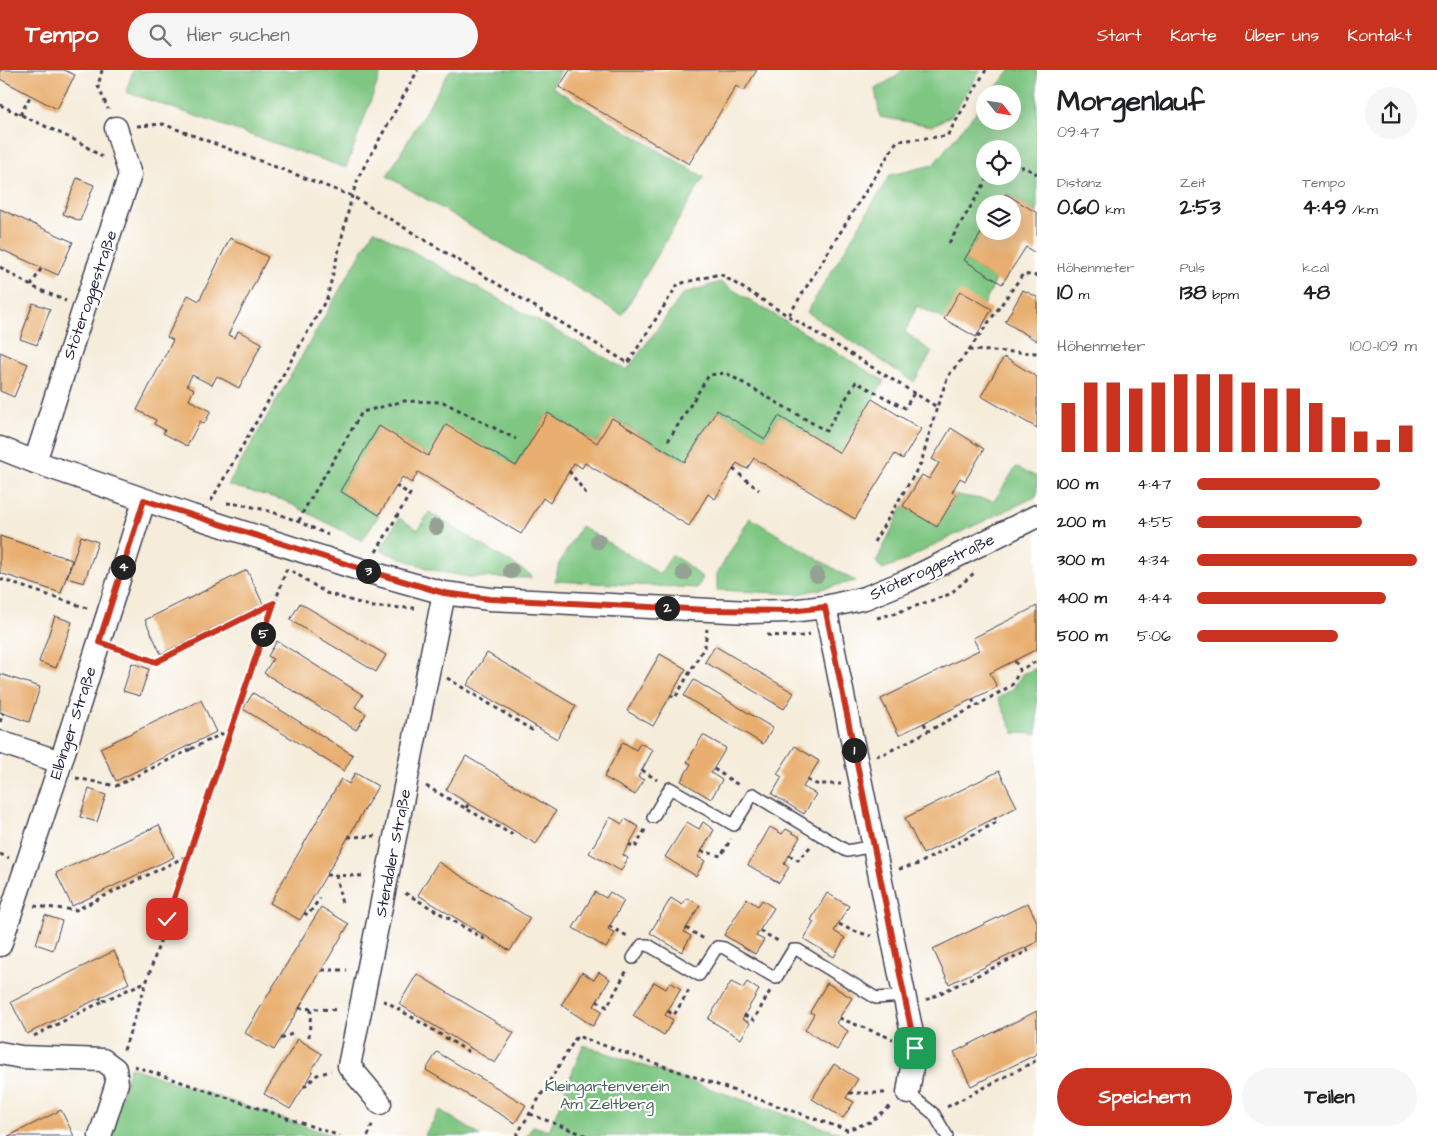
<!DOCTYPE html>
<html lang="de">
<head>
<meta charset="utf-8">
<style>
	:root { --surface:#fff; --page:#f6f6f6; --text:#202124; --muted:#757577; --accent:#c8321e }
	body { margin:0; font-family:"Architects Daughter",sans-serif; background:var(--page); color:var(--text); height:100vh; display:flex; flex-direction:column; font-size:19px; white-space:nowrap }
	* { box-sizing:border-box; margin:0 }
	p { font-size:16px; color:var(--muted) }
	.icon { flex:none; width:28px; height:28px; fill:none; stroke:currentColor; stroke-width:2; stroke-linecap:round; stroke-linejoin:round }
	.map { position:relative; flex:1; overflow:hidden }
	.panel { display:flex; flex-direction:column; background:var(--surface); width:400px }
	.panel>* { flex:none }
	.needle { width:32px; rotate:120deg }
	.fabs { position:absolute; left:976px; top:15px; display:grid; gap:10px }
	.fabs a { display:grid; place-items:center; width:45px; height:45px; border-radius:50%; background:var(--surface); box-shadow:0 5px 20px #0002; font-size:25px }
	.pin { position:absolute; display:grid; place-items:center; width:42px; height:42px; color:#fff; margin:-21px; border-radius:10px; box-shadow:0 2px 8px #0006 }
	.km { position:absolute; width:25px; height:25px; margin:-12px; border-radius:50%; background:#222; color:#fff; font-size:14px; line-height:25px; text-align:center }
	.round { display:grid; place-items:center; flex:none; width:52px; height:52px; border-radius:26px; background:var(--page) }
	.head { display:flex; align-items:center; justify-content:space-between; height:85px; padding:0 20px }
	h1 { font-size:28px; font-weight:700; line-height:38px }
	.stats { display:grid; grid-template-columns:repeat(3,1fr); gap:8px; height:85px; padding:5px 20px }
	.stats div { display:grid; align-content:center }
	.stats b { font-size:21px; font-weight:700 }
	.stats small { font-size:14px; font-weight:400 }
	.stats p { font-size:14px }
	.chart { height:140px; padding:10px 20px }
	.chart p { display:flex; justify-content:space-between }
	.chart svg { width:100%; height:90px; margin-top:5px; stroke:var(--accent); stroke-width:6 }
	.primary-button { display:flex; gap:10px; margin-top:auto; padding:10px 20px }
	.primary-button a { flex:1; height:58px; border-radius:30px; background:var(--accent); color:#fff; font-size:20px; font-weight:700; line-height:58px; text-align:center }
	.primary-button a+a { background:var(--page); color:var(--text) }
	ul { padding:0 20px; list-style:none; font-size:16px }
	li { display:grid; grid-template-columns:80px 60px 1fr; align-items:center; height:38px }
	li i { height:12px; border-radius:6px; background:var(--accent) }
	header { display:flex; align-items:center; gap:30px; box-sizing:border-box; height:70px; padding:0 25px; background:var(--accent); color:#fff }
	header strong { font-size:24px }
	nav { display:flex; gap:28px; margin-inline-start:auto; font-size:18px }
	.search { width:350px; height:45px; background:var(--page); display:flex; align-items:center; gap:12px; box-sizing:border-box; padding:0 18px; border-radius:28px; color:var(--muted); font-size:19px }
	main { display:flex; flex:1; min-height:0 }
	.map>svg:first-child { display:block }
</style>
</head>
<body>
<header>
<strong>Tempo</strong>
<div class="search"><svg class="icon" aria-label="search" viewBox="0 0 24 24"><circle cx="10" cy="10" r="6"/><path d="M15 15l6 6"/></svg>Hier suchen</div>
<nav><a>Start</a><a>Karte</a><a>Über uns</a><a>Kontakt</a></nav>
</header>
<main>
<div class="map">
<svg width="1037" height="1066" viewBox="0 0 1037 1066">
	<rect width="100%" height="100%" fill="#fff"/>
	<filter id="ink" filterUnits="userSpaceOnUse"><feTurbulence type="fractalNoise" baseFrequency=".02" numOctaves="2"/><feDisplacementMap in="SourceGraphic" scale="10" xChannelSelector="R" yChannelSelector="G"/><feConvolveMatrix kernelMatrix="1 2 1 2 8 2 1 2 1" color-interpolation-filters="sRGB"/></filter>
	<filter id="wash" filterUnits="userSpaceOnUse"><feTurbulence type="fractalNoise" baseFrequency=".0096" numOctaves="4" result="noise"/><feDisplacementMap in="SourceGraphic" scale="20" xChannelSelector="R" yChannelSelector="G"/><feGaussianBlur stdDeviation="1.12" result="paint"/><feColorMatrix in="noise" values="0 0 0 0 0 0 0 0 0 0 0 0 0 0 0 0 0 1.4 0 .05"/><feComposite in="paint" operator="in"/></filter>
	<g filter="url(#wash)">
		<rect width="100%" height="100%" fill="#f5ecda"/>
		<path fill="#7ec682" stroke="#50745e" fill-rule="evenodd" d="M133 0H382L346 98 126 22Z
			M450 0H561L552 17 704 107 622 245 387 106Z
			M902 0H981L952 45 932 56 880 47 875 19 897 6Z
			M1010 0H1037V143L1006 124 1000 134H985V157L964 190 996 210 984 235 944 249 917 236 905 262 932 282 914 312 807 242 890 105 933 95 985 31V51H1012V24H991ZM985 79H1012V106H985Z
			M374 160 627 300 683 224 720 212 884 311 840 383 779 346 765 369 717 340 685 392 613 348 597 373 548 343 516 396 428 386 379 357 340 421 379 445 362 471 283 430 228 415Z
			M1016 397 1037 407V426L948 468 904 491 882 499 876 492 903 436 937 457 956 425 994 431Z
			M429 442 531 505V508L467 507 429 499 380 480 399 448 418 460Z
			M750 448 846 506 856 511 799 524 717 520V504Z
			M581 456 660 504 672 485 686 494 703 508 697 518 555 511 559 494Z
			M1037 598V664L1014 663 998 628 1013 619 1022 604Z
			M583 975 848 1066H526L533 1056 549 1061Z
			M130 997 334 1066H109Z
			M440 1040 481 1066H424Z"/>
		<g id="blocks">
			<path fill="#e8af6f" d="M0 0H64L75 5 57 39 0 9Z
				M570 0H757L744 21 736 16 689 94 559 17Z
				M77 108 94 115 80 151 63 144Z
				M1006 124 1037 143V179L1035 183 1026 177 1002 214 964 190 985 157V161H1012V134H1000Z
				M0 139 73 172 58 205 0 179Z
				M230 168 268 187 228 265 235 268 238 261 262 273 239 318 217 306 212 315 192 305 187 315 194 319 189 330 211 341 204 354 200 351 187 376 163 363 165 360 154 354 156 350 137 340 173 270 167 267 188 225 199 231Z
				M1023 220 1037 227V271L1005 252Z
				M960 221 992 239 976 267 944 249Z
				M33 233 50 239 37 275 20 269Z
				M0 282 28 294 14 327 0 321Z
				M1004 287 1037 307V358L981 326Z
				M872 329 921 359 903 389 895 384 855 449 754 388 747 399 737 393 715 429 708 424 689 456 585 393 582 398 574 393 550 433 543 428 521 464 418 402 412 413 402 407 379 445 340 421 379 356 428 386 446 355 516 396 548 343 597 373 612 348 685 392 717 340 765 369 779 346 840 383Z
				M951 358 984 379 965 411 960 408 952 422 956 425 937 457 903 436 922 405 929 409 939 393 932 389Z
				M0 466 72 490 61 523 0 503Z
				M81 466 98 472 84 513 67 508Z
				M247 500 263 534 161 584 145 550Z
				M300 533 386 585 376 602 290 550Z
				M1037 536V579L990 603 997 617 899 665 881 629 979 580 973 568Z
				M55 546 72 552 56 598 39 592Z
				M277 571 363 625 355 637 366 644 356 660 264 603 273 589 268 586Z
				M715 576 794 623 784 639 705 592Z
				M487 583 576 636 557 669 467 615Z
				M660 584 686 599 653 656 627 641Z
				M132 593 149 599 140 626 123 621Z
				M0 604 40 617 29 652 0 642Z
				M694 610 773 658 763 674 684 626Z
				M253 623 353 685 344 701 243 639Z
				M201 630 216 662 116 711 100 678Z
				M703 665 726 678 711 703 722 710 711 729 681 711 691 694 687 692Z
				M623 672 636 680 640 673 653 680 638 707 644 710 635 725 604 707Z
				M795 676 819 691 803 717 816 724 804 744 772 724 782 707 777 704Z
				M466 686 556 741 536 774 446 720Z
				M999 701 1017 737 923 784 905 748Z
				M355 703 378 716 300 850 270 833 341 709 349 714Z
				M89 719 106 725 97 752 80 747Z
				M610 747 622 754 625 749 639 757 623 785 628 788 621 801 589 783Z
				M687 752 699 759 703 752 714 760 698 787 705 791 696 806 665 787Z
				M159 755 174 787 72 836 56 803Z
				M770 757 782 764 786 759 800 767 784 794 789 797 779 813 748 795Z
				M438 792 530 848 510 881 418 825Z
				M595 822 606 828 610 822 624 831 608 859 615 863 606 878 573 858Z
				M827 823 849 836 834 861 845 868 834 887 804 869 814 852 811 850Z
				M671 828 682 835 687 828 700 835 684 862 691 866 682 882 650 863Z
				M747 829 758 836 762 830 774 838 756 866 764 870 755 884 724 865Z
				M1028 833 1037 852V872L949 914 933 879Z
				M321 837 349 854 274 980 245 963Z
				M45 845 62 851 53 880 36 874Z
				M114 881 129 913 27 964 11 932Z
				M582 902 594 910 599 902 610 909 594 936 602 941 593 956 561 935Z
				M417 904 514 963 495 993 399 934Z
				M654 912 666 919 670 912 681 919 665 945 673 950 664 965 633 946Z
				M731 912 743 918 747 912 759 920 742 949 750 953 741 969 708 949Z
				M827 913 852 928 836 953 848 961 837 980 805 960 814 944 810 942Z
				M1037 941V984L971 1016 954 982Z
				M298 969 322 984 311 1001 313 1002 290 1039 264 1024Z
				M437 982 526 1035 515 1053 426 1000Z
				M834 994 858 1009 846 1028 854 1032 843 1048 812 1029Z
				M61 1040 74 1066H8L15 1063Z"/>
		</g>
	</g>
	<g filter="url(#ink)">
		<use href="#blocks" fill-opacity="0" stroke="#424053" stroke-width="1"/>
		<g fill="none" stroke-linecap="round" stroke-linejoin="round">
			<defs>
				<path id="service" d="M653 747 670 718 734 755 753 724 847 781 874 776
					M633 888 642 875H648L699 905 717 877 724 878 776 908 793 880H798L876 928 905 926
					M908 1023 934 1044 947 1066"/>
				<path id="minor" d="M0 378 35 392 192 446 365 501 444 523 490 529 749 542 790 541 825 537 865 528 907 511 1037 446
					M35 392 84 238 130 105 116 58
					M825 537 915 978 908 1023
					M0 672 60 692
					M0 875 57 704 144 431
					M0 983 21 987 103 990 115 999 117 1013 100 1066
					M380 1033 349 996 444 523"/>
			</defs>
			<use href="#service" stroke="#424053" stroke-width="14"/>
			<use href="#minor" stroke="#424053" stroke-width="25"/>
			<path stroke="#424053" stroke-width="3" stroke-dasharray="4 4" stroke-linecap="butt" d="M102 0 98 16 108 39
				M0 35 79 72 102 87
				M20 45 31 25
				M137 56 163 54 352 126 628 293 678 214 720 204 937 337 948 306 969 280 1037 283
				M1012 97H1024L1037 104
				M949 173 989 106
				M0 197 31 216 66 231
				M31 216 42 197
				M789 245 897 71 947 66 986 0
				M969 280 1023 204 1037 206
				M668 371 709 305 726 303 826 361 856 312 905 338 914 323
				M733 399 759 420
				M569 401 588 426
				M211 431 327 228 352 126 359 106 418 0
				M227 433C264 436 294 449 328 465
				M299 451 304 440 362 342 404 331 443 332 516 369
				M874 472 921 393 937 337
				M376 482 410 424 396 416
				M292 501 326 523 373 537 415 538
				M0 509 90 539
				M877 548 893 544 950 524 974 503
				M767 565 798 567 810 564
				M119 579 156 592 274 533
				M1015 591 1020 600
				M447 608 532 660 535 656
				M670 625 675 628 705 576 707 559
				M972 629 976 636
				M0 652 3 643
				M924 653 928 661
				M191 679 230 660
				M876 686 886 683 976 636 1012 615 1020 600 1037 591
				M714 699 740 716
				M642 700 657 710
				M76 708 116 716 191 679 190 674
				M807 710 816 714H841
				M426 716 511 764 514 761
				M466 738 469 733
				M348 767 375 766
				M629 774 635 778 646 758
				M701 781 721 786 731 769
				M0 784 9 788
				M789 785 798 790 811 776
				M899 799 918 794 997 752 995 748
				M326 805 366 806
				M336 805 342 834
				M405 823 486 870 487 868
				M34 836 76 840 189 785
				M304 843 308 845 320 828
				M839 854 851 860 871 866
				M609 856 629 867
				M686 858 704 869
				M760 861 780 872
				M322 900H347
				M926 930 1028 881 1025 878
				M103 931 145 912
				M383 931 387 932 469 982 471 978
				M597 931 607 937 627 900
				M299 938 339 940
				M668 941 674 945 691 917
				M744 945 754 950 770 921
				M839 948 893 969
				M34 966 103 931 100 928
				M309 967 311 939
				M281 969 294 963
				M124 980 230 660 287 498
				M134 996 340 1066
				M304 1017 317 1005 331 1001
				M849 1023H887
				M947 1037 1037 990
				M530 1044 587 1066
				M368 1066 373 1052
				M516 1066 577 966 847 1060 870 1052 892 1035"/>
			<use href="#service" stroke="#fff" stroke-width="11"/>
			<use href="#minor" stroke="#fff" stroke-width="22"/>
		</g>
		<g fill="#95a192">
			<circle cx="436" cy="457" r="8"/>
			<circle cx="598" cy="471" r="8"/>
			<circle cx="511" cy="501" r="8"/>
			<circle cx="684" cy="503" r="8"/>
			<circle cx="817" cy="505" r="8"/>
		</g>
	</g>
	<g fill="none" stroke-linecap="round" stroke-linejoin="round" filter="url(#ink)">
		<defs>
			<path id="route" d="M167 849 274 533 156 592 99 572 144 430 365 500 444 523 490 529 709 540 790 541 825 537 915 978"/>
		</defs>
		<use href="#route" stroke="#fff" stroke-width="10"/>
		<use href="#route" stroke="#c8321e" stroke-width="6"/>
	</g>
	<g text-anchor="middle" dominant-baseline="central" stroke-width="4.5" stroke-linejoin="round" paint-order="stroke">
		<g font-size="16" fill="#22223b" stroke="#fff">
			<text transform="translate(90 225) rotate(-71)">Stöteroggestraße</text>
			<text transform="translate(932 497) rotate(-25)">Stöteroggestraße</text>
			<text transform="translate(73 653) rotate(-72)">Elbinger Straße</text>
			<text transform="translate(393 783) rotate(-79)">Stendaler Straße</text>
		</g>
		<g font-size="16" fill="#476457" stroke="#fff">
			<text x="607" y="1016">Kleingartenverein<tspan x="607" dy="18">Am Zeltberg</tspan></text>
		</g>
	</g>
</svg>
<div class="fabs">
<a><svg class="needle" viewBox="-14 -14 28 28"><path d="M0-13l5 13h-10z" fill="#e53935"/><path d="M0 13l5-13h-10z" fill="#757577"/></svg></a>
<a><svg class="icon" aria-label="locate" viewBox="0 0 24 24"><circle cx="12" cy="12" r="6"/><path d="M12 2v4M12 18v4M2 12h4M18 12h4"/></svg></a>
<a><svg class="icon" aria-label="layers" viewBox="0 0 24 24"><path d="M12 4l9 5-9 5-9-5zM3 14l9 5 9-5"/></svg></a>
</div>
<div class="pin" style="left:915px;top:978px;background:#1e9e55"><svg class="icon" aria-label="arrive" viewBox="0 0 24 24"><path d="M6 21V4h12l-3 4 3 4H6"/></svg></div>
<div class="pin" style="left:167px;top:849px;background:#d93025"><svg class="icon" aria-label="check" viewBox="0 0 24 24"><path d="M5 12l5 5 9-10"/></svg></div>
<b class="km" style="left:854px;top:680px">1</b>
<b class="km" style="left:667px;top:538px">2</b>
<b class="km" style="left:368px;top:501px">3</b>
<b class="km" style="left:123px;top:497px">4</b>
<b class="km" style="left:263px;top:564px">5</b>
</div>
<section class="panel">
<div class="head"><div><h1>Morgenlauf</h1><p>09:47</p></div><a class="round"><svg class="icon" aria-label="share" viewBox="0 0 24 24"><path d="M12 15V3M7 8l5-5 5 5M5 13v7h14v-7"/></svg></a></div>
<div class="stats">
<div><p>Distanz</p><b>0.60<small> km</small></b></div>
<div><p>Zeit</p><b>2:53</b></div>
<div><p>Tempo</p><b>4:49<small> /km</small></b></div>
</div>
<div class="stats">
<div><p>Höhenmeter</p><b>10<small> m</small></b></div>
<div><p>Puls</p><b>138<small> bpm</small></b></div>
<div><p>kcal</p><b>48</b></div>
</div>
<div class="chart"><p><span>Höhenmeter</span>100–109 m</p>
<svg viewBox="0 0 160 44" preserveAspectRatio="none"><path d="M5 44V20M15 44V10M25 44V10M35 44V13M45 44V10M55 44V6M65 44V6M75 44V6M85 44V10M95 44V13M105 44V13M115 44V20M125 44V27M135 44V34M145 44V38M155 44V31"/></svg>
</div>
<ul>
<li><b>100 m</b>4:47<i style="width:83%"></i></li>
<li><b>200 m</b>4:55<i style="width:75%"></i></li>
<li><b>300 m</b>4:34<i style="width:100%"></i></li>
<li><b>400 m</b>4:44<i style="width:86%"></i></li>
<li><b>500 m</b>5:06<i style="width:64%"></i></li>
</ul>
<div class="primary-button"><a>Speichern</a><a>Teilen</a></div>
</section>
</main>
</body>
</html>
